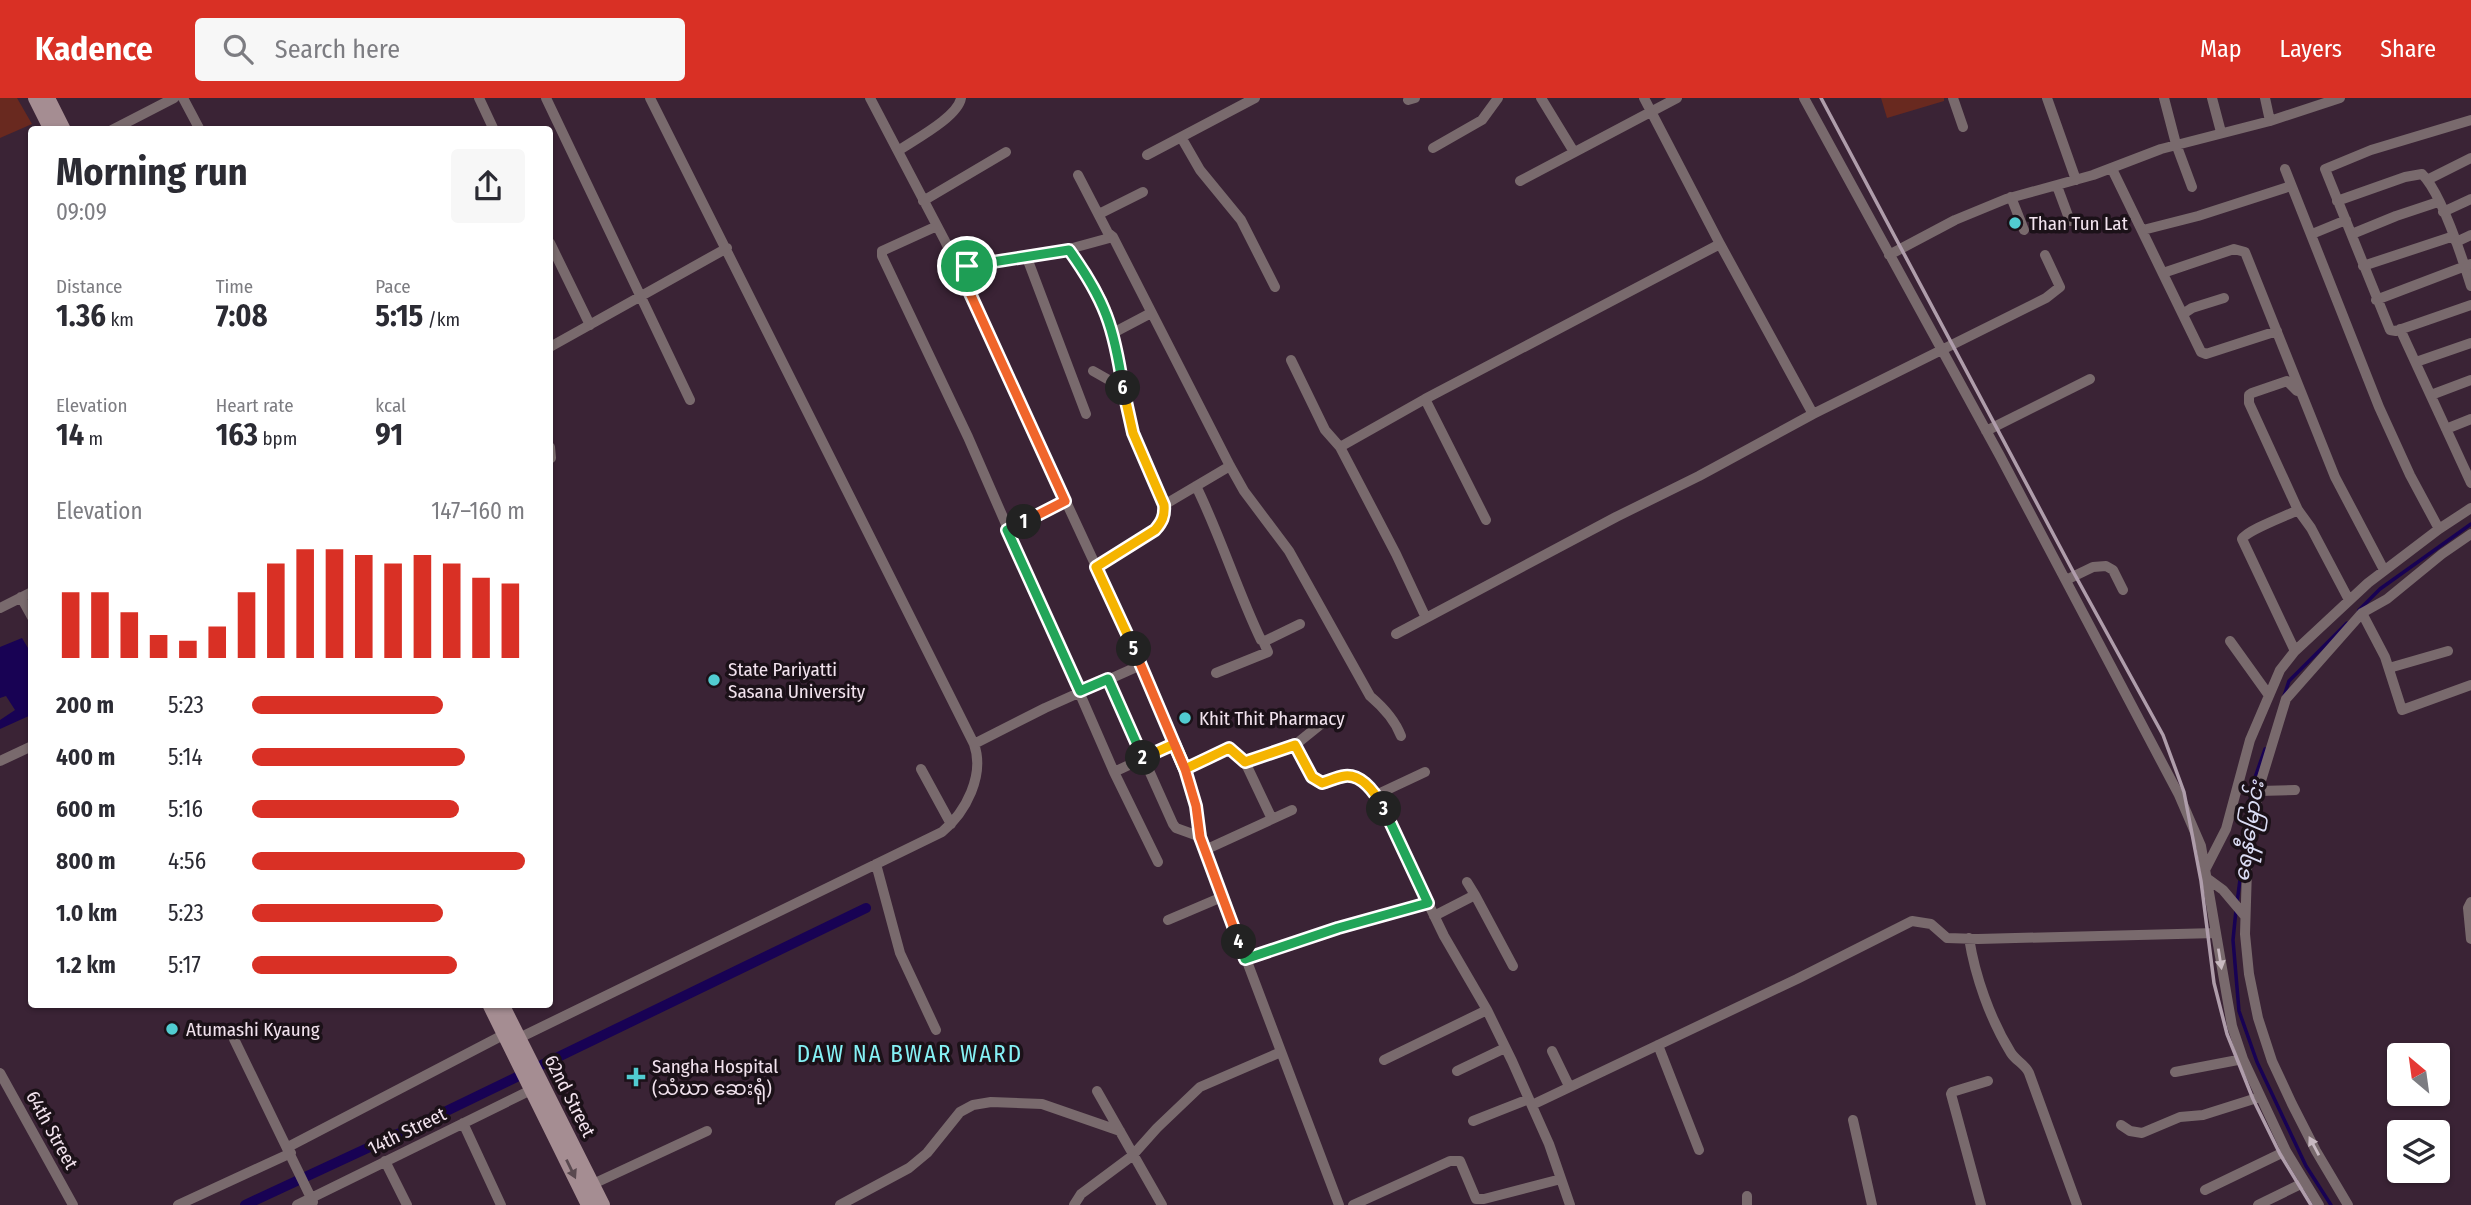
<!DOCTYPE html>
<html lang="en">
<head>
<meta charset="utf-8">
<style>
	:root { --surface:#fff; --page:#f7f7f7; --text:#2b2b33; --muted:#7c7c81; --accent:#d93025 }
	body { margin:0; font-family:"Fira Sans Condensed","Noto Sans Myanmar",sans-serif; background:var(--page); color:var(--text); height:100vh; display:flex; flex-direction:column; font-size:26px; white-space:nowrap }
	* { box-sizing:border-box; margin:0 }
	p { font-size:23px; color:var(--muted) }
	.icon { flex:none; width:38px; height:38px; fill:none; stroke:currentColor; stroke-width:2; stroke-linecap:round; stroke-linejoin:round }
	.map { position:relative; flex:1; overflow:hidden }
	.sheet { position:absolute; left:28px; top:28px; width:525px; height:882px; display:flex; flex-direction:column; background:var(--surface); border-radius:7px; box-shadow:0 2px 5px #0004 }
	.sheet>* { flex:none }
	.needle { width:46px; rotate:331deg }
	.tools { position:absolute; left:2387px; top:945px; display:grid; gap:14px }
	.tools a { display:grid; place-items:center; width:63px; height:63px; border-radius:7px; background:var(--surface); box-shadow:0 2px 5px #0004; font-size:35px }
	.pin { position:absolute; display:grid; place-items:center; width:60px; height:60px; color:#fff; margin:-30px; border:4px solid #fff; border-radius:50%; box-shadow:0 2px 7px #0007 }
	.km { position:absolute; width:35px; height:35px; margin:-18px; border-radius:50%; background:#222; color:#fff; font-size:19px; line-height:35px; text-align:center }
	.round { display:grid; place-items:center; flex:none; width:74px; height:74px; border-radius:7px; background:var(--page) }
	.overview { display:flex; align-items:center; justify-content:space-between; height:119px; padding:0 28px }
	h1 { font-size:38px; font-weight:700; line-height:52px }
	.metrics { display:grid; grid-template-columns:repeat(3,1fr); gap:10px; height:119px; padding:7px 28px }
	.metrics div { display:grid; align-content:center }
	.metrics b { font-size:30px; font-weight:700 }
	.metrics small { font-size:19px; font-weight:400 }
	.metrics p { font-size:19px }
	.chart { height:196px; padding:14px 28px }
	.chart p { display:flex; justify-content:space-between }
	.chart svg { width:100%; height:126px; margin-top:7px; stroke:var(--accent); stroke-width:6 }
	ul { padding:0 28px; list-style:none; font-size:23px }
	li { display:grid; grid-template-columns:112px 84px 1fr; align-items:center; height:52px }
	li i { height:18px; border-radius:9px; background:var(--accent) }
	header { display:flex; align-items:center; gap:42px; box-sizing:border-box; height:98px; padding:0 35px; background:var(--accent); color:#fff }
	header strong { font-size:33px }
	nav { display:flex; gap:38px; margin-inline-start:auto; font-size:24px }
	.search { width:490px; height:63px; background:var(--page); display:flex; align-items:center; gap:18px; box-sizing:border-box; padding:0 24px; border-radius:7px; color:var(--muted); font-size:26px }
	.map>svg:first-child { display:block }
</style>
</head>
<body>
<header>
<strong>Kadence</strong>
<div class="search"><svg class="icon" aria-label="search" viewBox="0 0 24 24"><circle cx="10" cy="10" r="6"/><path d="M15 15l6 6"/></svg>Search here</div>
<nav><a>Map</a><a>Layers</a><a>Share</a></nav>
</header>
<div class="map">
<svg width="2471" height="1107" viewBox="0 0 2471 1107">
	<rect width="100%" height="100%" fill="#3a2335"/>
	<path fill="#69291f" d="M0 0H17L32 26 0 40Z
		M1881 0H1944V3L1887 20Z"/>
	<path fill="#180254" d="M22 540 31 555V617L0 631V622L15 612 6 598 0 600V549Z"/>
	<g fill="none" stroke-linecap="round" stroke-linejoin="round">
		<path stroke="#180254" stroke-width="3.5" d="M2359 512 2380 491 2471 426
			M2284 598 2289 583 2347 525
			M2237 805 2252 688 2265 651
			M2236 812 2233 842 2239 913 2257 964 2306 1068 2331 1107"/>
		<path stroke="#180254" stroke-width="10" d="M245 1107 430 1021 866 810"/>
		<path stroke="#796a6d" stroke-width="10" d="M183 0 200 32
			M479 0 494 32
			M546 0 690 302
			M870 0 945 143 1120 520 1185 671 1197 707 1203 747 1339 1107
			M1541 0 1574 54
			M1804 0 2000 358 2179 697 2201 748 2232 928 2243 961 2286 1053 2319 1107
			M1953 0 1963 29
			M2047 0 2076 82
			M2164 0 2176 46 2192 89
			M2212 0 2221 34
			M2265 0 2270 23
			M1408 2 1415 0
			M2471 22 2371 52 2325 71 2390 232 2396 233 2471 207
			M112 32 174 0
			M1181 39 1200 72 1241 122 1275 189
			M1433 50 1482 22 1498 0
			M898 53C914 42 958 19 961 0
			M1147 57 1255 0
			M2112 71 2201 254 2206 256 2277 233
			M2285 71 2379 309 2410 377 2439 431
			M1078 77 1108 135 1113 139 1230 368 1244 393 1289 453 1370 598C1383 609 1395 622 1401 638
			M2427 82 2471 60
			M1520 83 1677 0
			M2057 88 2070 123
			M2011 99 2024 132
			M923 103 1006 54
			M2337 103 2405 79 2422 76C2442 96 2462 159 2471 188
			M2443 114 2471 101
			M1099 116 1143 94
			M937 128 882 153V158L968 339 1114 674 1158 764
			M2143 132 2198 118 2291 88
			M2312 136 2346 122
			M2352 136 2396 118 2438 104
			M2456 144 2471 137
			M550 145 590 227
			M1720 146 1813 316
			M1069 151 1113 139
			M1889 157 1955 122 2006 101 2093 77 2161 51 2270 23 2340 0
			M1027 160 1086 316
			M2363 168 2454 138
			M958 169 1027 160 1069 151 1096 191 1106 211 1116 249 1130 324 1164 407C1165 418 1162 424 1155 432L1096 469
			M2163 175 2234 151 2245 154 2335 379 2384 472
			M2376 202 2471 166
			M2183 216 2192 210 2224 200
			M2400 231 2471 385
			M1113 235 1151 215
			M550 249 727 150
			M1291 262 1325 332 1340 349 1396 456 1426 520
			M2416 264 2471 245
			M1093 273 1123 290
			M2297 293 2287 283 2252 295 2249 297V305L2298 412 2311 430 2349 502
			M2431 297 2471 282
			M1425 301 1486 422
			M2446 331 2471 321
			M1986 333 2090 281
			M550 349 551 360
			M1340 349 1425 301 1720 146 1644 0
			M1196 388C1221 439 1237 492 1261 542L1265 543 1300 526
			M1164 407 1230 368
			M1007 432 1065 403
			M2066 482 2093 469 2106 468 2113 472 2123 492
			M21 499 32 519
			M0 510 32 494
			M2362 515 2385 559 2402 612 2471 587
			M1396 536 1616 419 1699 378 1813 316 2046 200 2060 189 2045 157
			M2230 543 2268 596
			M2295 553 2242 441C2247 432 2286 418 2298 412
			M2389 570 2448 553
			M1216 575 1268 554 1263 543
			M1108 581 1173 726 1176 730 1201 739
			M974 646 1045 610 1141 567
			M1295 647 1321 626
			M0 663 32 648
			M1245 664 1272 721
			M921 671 951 726
			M1185 671 1229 650 1245 664 1295 647 1312 679 1318 685C1352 684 1344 666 1376 697L1444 838 1487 912 1512 963 1549 1046 1570 1107
			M1114 674 1174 646
			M2259 693 2295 692
			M1376 697 1425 674
			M1205 752 1292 712
			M876 766 900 855 936 932
			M2206 770 2226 731 2250 642 2280 572 2295 553 2368 485 2439 431 2471 410
			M2208 781 2223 792 2245 818
			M1467 784 1475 797
			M2471 804 2468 810 2471 841
			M1434 818 1475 797 1513 868
			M1168 822 1222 799
			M1969 840C1975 878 1990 921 2011 955 2016 963 2025 966 2029 975L2077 1107
			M1245 861 1338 830 1428 805
			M234 941 313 1104
			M513 943 942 734C966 714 985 677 974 646L650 0
			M1658 947 1699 1052
			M1552 953 1569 988
			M1384 962 1487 912
			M1457 973 1505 950
			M2175 974 2243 961
			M0 975 73 1107
			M1097 993 1162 1107
			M1532 1007 1797 881 1912 823 1931 826 1947 840 1978 841 2216 835
			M1853 1022 1872 1107
			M1473 1023 1529 1001
			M463 1025 501 1107
			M2121 1027 2130 1033 2142 1035 2180 1019 2203 1017 2260 999
			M288 1049 505 936
			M385 1063 407 1107
			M593 1086 707 1033
			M2205 1092 2286 1053
			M1747 1098V1107
			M178 1107 291 1055
			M297 1107 533 991
			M840 1107 909 1070 927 1055 960 1014 973 1007 991 1004 1042 1006 1120 1033
			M1074 1107 1081 1096 1132 1058 1157 1030 1200 989 1281 954
			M1353 1107 1450 1063H1460L1476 1101H1484L1561 1081
			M1981 1107 1951 996 1952 994 1988 983
			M2258 1107 2305 1084
			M2348 1107 2316 1053 2292 1006 2272 963 2258 920 2249 876 2245 836 2247 771 2254 719 2260 686 2286 601 2362 515 2387 501 2442 456 2471 436"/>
		<path stroke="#a58d92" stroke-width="14" d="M35 0 51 32
			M48 0 64 32
			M489 906 588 1107
			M502 906 603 1107"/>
		<path stroke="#af9dab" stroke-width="3.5" d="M1821 0 2075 477 2163 637 2184 694 2201 783 2214 885 2227 936 2253 1001 2280 1056 2311 1107"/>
	</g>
	<defs><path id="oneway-solid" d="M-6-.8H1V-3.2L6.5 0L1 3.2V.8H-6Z" transform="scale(1.75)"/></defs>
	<g fill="#c8b9c1">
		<use href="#oneway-solid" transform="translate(2220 861) rotate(81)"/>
		<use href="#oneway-solid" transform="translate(2314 1048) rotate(-118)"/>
	</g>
	<use fill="#59494f" href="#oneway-solid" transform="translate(571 1071) rotate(64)"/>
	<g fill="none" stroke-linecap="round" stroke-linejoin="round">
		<defs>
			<path id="split-1" d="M967 168 958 169 1065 403 1024 424"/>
			<path id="split-2" d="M1024 424 1007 432 1080 593 1108 581 1143 660"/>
			<path id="split-3" d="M1143 660 1174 646 1185 671 1229 650 1245 664 1295 647 1312 679 1322 685C1329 683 1337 679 1345 678 1363 676 1377 698 1384 711"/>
			<path id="split-4" d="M1239 844 1245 861 1338 830 1428 805 1384 711"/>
			<path id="split-5" d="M1134 551 1185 671 1196 708 1200 739 1239 844"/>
			<path id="split-6" d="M1123 290 1133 335 1164 407C1165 418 1162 424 1155 432L1096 469 1134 551"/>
			<path id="split-7" d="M967 168 1069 152C1105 202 1114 229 1123 290"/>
		</defs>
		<use href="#split-1" stroke="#fff" stroke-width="14"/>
		<use href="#split-2" stroke="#fff" stroke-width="14"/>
		<use href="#split-3" stroke="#fff" stroke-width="14"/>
		<use href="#split-4" stroke="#fff" stroke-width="14"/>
		<use href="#split-5" stroke="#fff" stroke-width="14"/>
		<use href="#split-6" stroke="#fff" stroke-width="14"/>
		<use href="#split-7" stroke="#fff" stroke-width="14"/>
		<use href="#split-1" stroke="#f0652b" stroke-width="9"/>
		<use href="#split-2" stroke="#22a559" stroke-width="9"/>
		<use href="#split-3" stroke="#f5b400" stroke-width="9"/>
		<use href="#split-4" stroke="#22a559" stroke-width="9"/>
		<use href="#split-5" stroke="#f0652b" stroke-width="9"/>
		<use href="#split-6" stroke="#f5b400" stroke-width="9"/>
		<use href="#split-7" stroke="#22a559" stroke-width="9"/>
	</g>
	<g fill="#51ccd1" stroke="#1b1118" stroke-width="2.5">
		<circle cx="2015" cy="125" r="7"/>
		<circle cx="714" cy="582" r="7"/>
		<circle cx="1185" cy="620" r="7"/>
		<circle cx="172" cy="931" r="7"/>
		<path d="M632.5 968.5h7v7h7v7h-7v7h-7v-7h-7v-7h7z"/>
	</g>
	<g text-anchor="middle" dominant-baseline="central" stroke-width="7" stroke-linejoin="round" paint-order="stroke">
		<g font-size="19" fill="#f2e3ee" stroke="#1b1118" text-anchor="start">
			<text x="2029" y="125">Than Tun Lat</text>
			<text x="728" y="571">State Pariyatti<tspan x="728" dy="22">Sasana University</tspan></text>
			<text x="1199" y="620">Khit Thit Pharmacy</text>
			<text x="186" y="931">Atumashi Kyaung</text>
			<text x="652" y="968">Sangha Hospital<tspan x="652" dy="22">(သံဃာ ဆေးရုံ)</tspan></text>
		</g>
		<g font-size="19" fill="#f2e3ee" stroke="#1b1118">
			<text transform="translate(570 998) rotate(63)">62nd Street</text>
			<text transform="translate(52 1032) rotate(61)">64th Street</text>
			<text transform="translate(407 1033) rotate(-26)">14th Street</text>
		</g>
		<g font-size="21" font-style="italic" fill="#dbddf5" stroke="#1b1118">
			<text transform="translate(2249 733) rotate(-81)">ရေနီမြောင်း</text>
		</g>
		<g font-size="23" letter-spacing="2" fill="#85f1f5" stroke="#1b1118">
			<text x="910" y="956">DAW NA BWAR WARD</text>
		</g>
	</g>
</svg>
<div class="tools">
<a><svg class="needle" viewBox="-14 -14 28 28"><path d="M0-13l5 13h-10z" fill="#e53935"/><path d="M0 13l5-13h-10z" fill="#7c7c81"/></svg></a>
<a><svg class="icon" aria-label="layers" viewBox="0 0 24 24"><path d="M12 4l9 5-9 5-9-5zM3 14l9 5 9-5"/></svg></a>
</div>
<div class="pin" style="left:967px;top:168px;background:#1e9e55"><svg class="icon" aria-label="arrive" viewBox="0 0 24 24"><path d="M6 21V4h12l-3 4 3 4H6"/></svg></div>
<b class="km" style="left:1024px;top:424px">1</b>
<b class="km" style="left:1143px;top:660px">2</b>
<b class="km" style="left:1384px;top:711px">3</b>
<b class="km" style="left:1239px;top:844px">4</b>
<b class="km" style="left:1134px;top:551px">5</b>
<b class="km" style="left:1123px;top:290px">6</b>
<section class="sheet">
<div class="overview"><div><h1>Morning run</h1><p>09:09</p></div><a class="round"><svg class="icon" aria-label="share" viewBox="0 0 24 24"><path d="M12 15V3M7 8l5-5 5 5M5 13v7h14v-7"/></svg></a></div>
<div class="metrics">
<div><p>Distance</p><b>1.36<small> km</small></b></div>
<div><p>Time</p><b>7:08</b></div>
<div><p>Pace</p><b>5:15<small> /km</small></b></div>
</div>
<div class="metrics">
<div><p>Elevation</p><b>14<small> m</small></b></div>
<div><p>Heart rate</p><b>163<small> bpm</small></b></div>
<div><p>kcal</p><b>91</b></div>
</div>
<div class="chart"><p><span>Elevation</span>147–160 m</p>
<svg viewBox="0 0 160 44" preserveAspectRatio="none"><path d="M5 44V21M15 44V21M25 44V28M35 44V36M45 44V38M55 44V33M65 44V21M75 44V11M85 44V6M95 44V6M105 44V8M115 44V11M125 44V8M135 44V11M145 44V16M155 44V18"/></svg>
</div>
<ul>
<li><b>200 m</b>5:23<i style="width:70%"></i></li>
<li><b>400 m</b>5:14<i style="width:78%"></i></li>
<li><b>600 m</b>5:16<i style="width:76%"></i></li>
<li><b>800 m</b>4:56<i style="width:100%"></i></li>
<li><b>1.0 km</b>5:23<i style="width:70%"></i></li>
<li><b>1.2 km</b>5:17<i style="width:75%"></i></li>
</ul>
</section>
</div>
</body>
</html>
